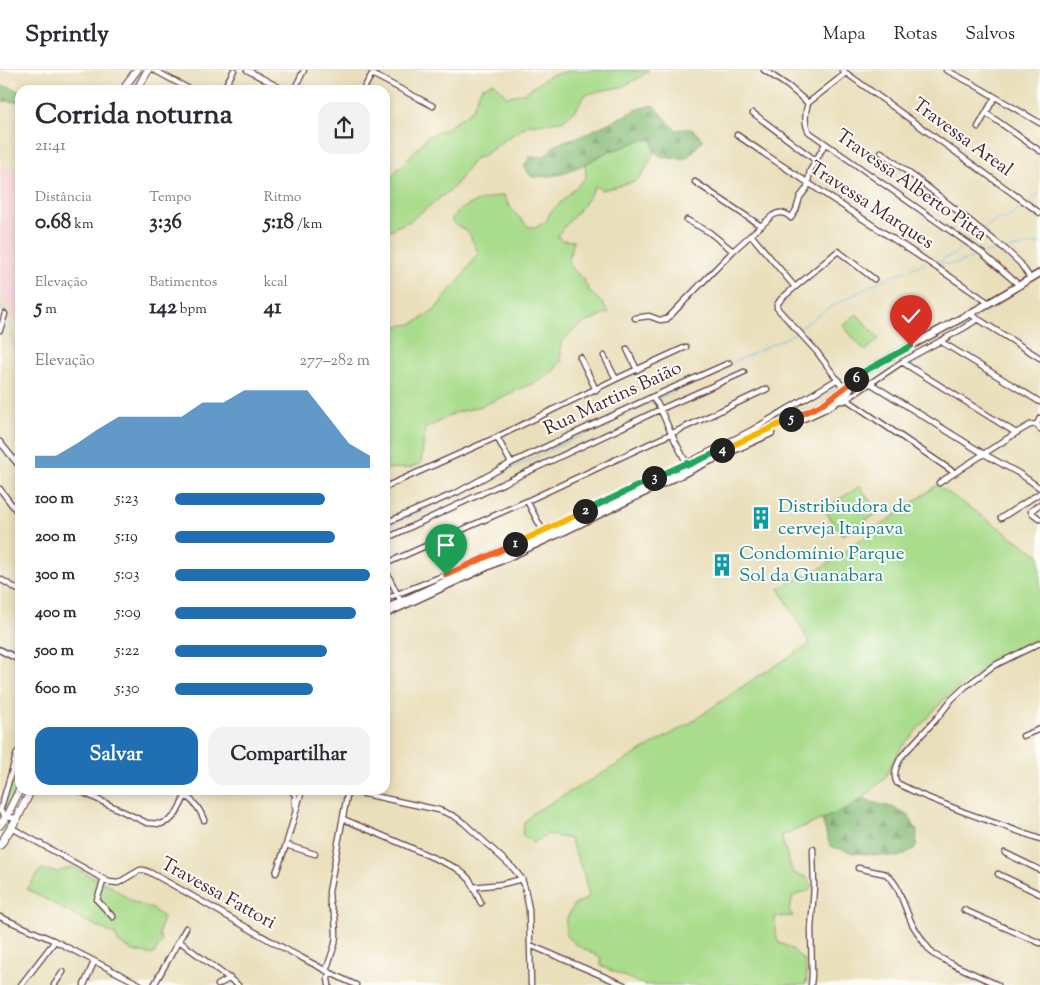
<!DOCTYPE html>
<html lang="pt">
<head>
<meta charset="utf-8">
<style>
	:root { --surface:#fff; --page:#f2f2f3; --text:#2b2b33; --muted:#7c7c81; --line:#e1e1e2; --accent:#1f6fb2 }
	body { margin:0; font-family:"Sorts Mill Goudy",serif; background:var(--page); color:var(--text); height:100vh; display:flex; flex-direction:column; font-size:19px; white-space:nowrap }
	* { box-sizing:border-box; margin:0 }
	p { font-size:16px; color:var(--muted) }
	.icon { flex:none; width:28px; height:28px; fill:none; stroke:currentColor; stroke-width:2; stroke-linecap:round; stroke-linejoin:round }
	.map { position:relative; flex:1; overflow:hidden }
	.side { position:absolute; left:15px; top:15px; width:375px; height:710px; display:flex; flex-direction:column; background:var(--surface); border-radius:15px; box-shadow:0 2px 8px #0003 }
	.side>* { flex:none }
	.pin { position:absolute; display:grid; place-items:center; width:42px; height:42px; color:#fff; margin:-51px -21px; border-radius:50% 50% 50% 0; rotate:-45deg; box-shadow:0 0 5px #0007 }
	.pin .icon { rotate:45deg }
	.km { position:absolute; width:25px; height:25px; margin:-12px; border-radius:50%; background:#222; color:#fff; font-size:14px; line-height:25px; text-align:center }
	.round { display:grid; place-items:center; flex:none; width:52px; height:52px; border-radius:15px; background:var(--page) }
	.head { display:flex; align-items:center; justify-content:space-between; height:85px; padding:0 20px }
	h1 { font-size:28px; font-weight:700; line-height:38px }
	.metrics { display:grid; grid-template-columns:repeat(3,1fr); gap:8px; height:85px; padding:5px 20px }
	.metrics div { display:grid; align-content:center }
	.metrics b { font-size:21px; font-weight:700 }
	.metrics small { font-size:14px; font-weight:400 }
	.metrics p { font-size:14px }
	.chart { height:140px; padding:10px 20px }
	.chart p { display:flex; justify-content:space-between }
	.chart svg { width:100%; height:90px; margin-top:5px; fill:var(--accent); opacity:.7 }
	.primary-button { display:flex; gap:10px; margin-top:auto; padding:10px 20px }
	.primary-button a { flex:1; height:58px; border-radius:15px; background:var(--accent); color:#fff; font-size:20px; font-weight:700; line-height:58px; text-align:center }
	.primary-button a+a { background:var(--page); color:var(--text) }
	ul { padding:0 20px; list-style:none; font-size:16px }
	li { display:grid; grid-template-columns:80px 60px 1fr; align-items:center; height:38px }
	li i { height:12px; border-radius:6px; background:var(--accent) }
	header { display:flex; align-items:center; gap:30px; box-sizing:border-box; height:70px; padding:0 25px; background:var(--surface); border-bottom:1px solid var(--line) }
	header strong { font-size:24px }
	nav { display:flex; gap:28px; margin-inline-start:auto; font-size:18px }
	.map>svg:first-child { display:block }
</style>
</head>
<body>
<header>
<strong>Sprintly</strong>
<nav><a>Mapa</a><a>Rotas</a><a>Salvos</a></nav>
</header>
<div class="map">
<svg width="1040" height="915" viewBox="0 0 1040 915">
	<defs>
		<pattern id="forest-firs" width="22" height="20" patternUnits="userSpaceOnUse" patternTransform="scale(1.25)"><rect width="22" height="20" fill="#86bc77"/><path d="M5 1l3.5 6h-7zM16 11l3.5 6h-7z" fill="#709862"/></pattern>
	</defs>
	<rect width="100%" height="100%" fill="#fdfcf7"/>
	<filter id="ink" filterUnits="userSpaceOnUse"><feTurbulence type="fractalNoise" baseFrequency=".02" numOctaves="2"/><feDisplacementMap in="SourceGraphic" scale="10" xChannelSelector="R" yChannelSelector="G"/><feConvolveMatrix kernelMatrix="1 2 1 2 8 2 1 2 1" color-interpolation-filters="sRGB"/></filter>
	<filter id="wash" filterUnits="userSpaceOnUse"><feTurbulence type="fractalNoise" baseFrequency=".0096" numOctaves="4" result="noise"/><feDisplacementMap in="SourceGraphic" scale="20" xChannelSelector="R" yChannelSelector="G"/><feGaussianBlur stdDeviation="1.12" result="paint"/><feColorMatrix in="noise" values="0 0 0 0 0 0 0 0 0 0 0 0 0 0 0 0 0 1.4 0 .05"/><feComposite in="paint" operator="in"/></filter>
	<g filter="url(#wash)">
		<rect width="100%" height="100%" fill="#eadfbb"/>
		<path fill="#f7cfd4" d="M2 95 20 102V271L11 236 0 232V96Z"/>
		<path fill="#a9dc8b" stroke="#7a7e5b" d="M572 0H632V1L649 0 639 8 622 17 599 21 585 25 577 38 562 51 528 55 503 71 482 87 475 88 454 117 410 151 385 162V112L408 89 427 67 446 59 472 40 481 18 494 12 507 27 526 22 549 6Z
			M652 69 655 81 642 105 635 111 619 116 602 120 595 116C586 135 569 150 557 166L562 170 574 171 568 191 573 200 582 207 590 222 603 234 609 242 577 257 561 273V292L549 306 482 336 455 343 425 359 421 393 410 398 385 399V261L397 256 412 254 434 241 451 219 459 211 478 183 469 163 451 151C459 134 487 128 504 125 508 138 519 147 529 157H536L546 152 550 143 586 107 585 94 609 81 621 78 641 70Z
			M857 244 879 269 865 281 843 256Z
			M937 415 1040 486V573L983 599 947 626 900 679 884 709 864 727 847 739 781 766 793 803 806 807 813 817 810 820 793 826 789 840 793 846 775 847V861L778 872 792 879 804 890 807 909 805 915H644L601 896V888L575 874 566 866V850L574 835 589 827 584 805 570 769 547 764 533 773 522 764 524 753 533 743 690 653 749 612 810 574 779 518 823 497Z
			M860 416 878 443 842 466 824 439Z
			M20 684V710L15 722 6 737 4 738 3 736Z
			M72 797 109 815 133 832 153 839 163 847 159 864 162 871 153 885 133 881 118 872 116 866 72 844 27 819 41 799 57 802Z"/>
		<path fill="url(#forest-firs)" stroke="#686e51" d="M0 16 10 17 19 21 20 32 0 31Z
			M653 35 676 60C693 58 691 57 703 70L687 88C678 88 661 91 655 81 654 78 653 73 651 69L641 70 621 78 609 81 585 94 562 104 549 106 532 107 524 97 530 87H543L553 77 564 71 581 66 638 39Z
			M864 727 871 732 892 737 909 746 917 762 916 778 898 787 854 783 830 776 822 749 847 739Z"/>
		<g fill="none" stroke-linecap="round" stroke-linejoin="round">
			<path stroke="#6fbce9" stroke-width="1" d="M1028 133 1040 123
				M982 159 1000 148 1006 149 1025 135
				M968 170 979 161
				M1009 179 1040 173
				M984 183 1003 180
				M932 191C940 190 941 193 948 194 959 195 970 187 980 184
				M940 191 954 184 965 173
				M0 238 5 240 19 292 20 300
				M799 259 827 239 878 212 925 193
				M730 294 790 266 796 262
				M656 330 720 299
				M468 419 652 332
				M385 458 447 429"/>
		</g>
	</g>
	<g filter="url(#ink)">
		<g fill="none" stroke-linecap="round" stroke-linejoin="round">
			<defs>
				<path id="minor" d="M154 0 191 20
					M247 0 284 20
					M764 0 788 16 808 33
					M842 0 1040 143
					M946 0 973 14 1040 53
					M846 3 808 33C805 42 804 54 809 62L982 183 1019 215
					M223 20 234 0
					M294 20 304 0
					M363 20 372 4 433 36
					M753 43 815 90
					M986 43 1040 81
					M978 57 995 27
					M737 65C820 122 906 176 989 233
					M881 82 925 115 1005 179 1020 193 1030 208
					M695 112 761 156
					M687 150 709 162 733 181
					M751 165 795 217
					M970 244 1040 288
					M635 248 649 246 660 250 667 249 733 181 772 146C779 141 785 142 791 148L796 140 800 127 807 118 810 101 825 74
					M0 260 5 244
					M940 271 1040 332
					M627 279 637 300
					M604 286 616 309
					M580 287 596 320
					M902 292 1016 363
					M870 313 984 384 1020 404 1040 418
					M845 320 817 282 777 238V235L781 229 838 181 874 209
					M652 327 659 336 671 363 687 394
					M846 329 955 403
					M838 331H844L902 292 962 259 978 249
					M1040 348 1037 354 1040 359
					M497 367 511 393
					M0 372 20 397
					M939 413 1016 363 1030 355 1037 354
					M385 417 497 367 616 309 686 277
					M0 419 15 439 17 441 20 442
					M527 431 544 463
					M1040 434 1031 441 1032 443 1040 449
					M1001 448 1040 423
					M385 453 458 422 511 393 652 327 729 293
					M385 469 661 339 744 302
					M385 494 527 431 767 319
					M385 499 402 534
					M0 509 20 521
					M385 529 445 505 570 448 687 393 752 360 838 309
					M1040 573 993 596 965 617 952 629 938 647 901 687C897 695 892 705 897 713L919 724 964 742 1040 769
					M1023 666 1040 659
					M78 720 147 753 161 754 170 750 176 744 186 725 191 720
					M176 720C190 728 198 734 204 750
					M290 720 295 724V735L296 741
					M346 720 439 740 454 746 464 753 513 798 522 809 525 819 529 839 531 915
					M18 747 8 748 0 741 17 683 20 679
					M343 749 407 776 456 798 464 804 470 810 481 833
					M12 758 109 812 118 813 140 800H144L149 802C196 827 241 855 287 880 310 892 333 905 356 915
					M286 775 315 784
					M1005 783 1040 800
					M858 798 886 804 893 811 897 817 912 854 925 874 933 884 952 894 998 915
					M276 803 286 775 302 720
					M998 804 1040 824
					M104 809 97 830 113 847
					M473 817 502 814 522 809
					M964 840 1040 873
					M0 847 55 871 141 915
					M179 871 238 915
					M530 875 624 915
					M326 901 335 874 336 864 335 846 330 834 329 822 348 720
					M21 915 55 871
					M54 915 63 902
					M84 915 94 892
					M154 915 186 858
					M218 915 230 908
					M329 915 328 909 329 903
					M811 915 812 906 811 859 814 817 813 779"/>
				<path id="tertiary" d="M0 580 20 590"/>
				<path id="secondary" d="M791 353C806 347 840 334 849 321 850 319 851 315 852 313
					M385 539 474 498 710 385 823 334 865 301 989 233 1040 203
					M385 544 569 459 705 393 771 363"/>
				<path id="primary" d="M124 20 128 12 137 0
					M137 20 148 0
					M0 755 6 747 20 719
					M0 775 18 747 31 720"/>
			</defs>
			<use href="#minor" stroke="#623c41" stroke-width="7"/>
			<use href="#tertiary" stroke="#623c41" stroke-width="8"/>
			<use href="#secondary" stroke="#623c41" stroke-width="9"/>
			<use href="#primary" stroke="#623c41" stroke-width="9"/>
			<use href="#minor" stroke="#fff" stroke-width="4.5"/>
			<use href="#tertiary" stroke="#fff" stroke-width="5"/>
			<use href="#secondary" stroke="#fff" stroke-width="6"/>
			<use href="#primary" stroke="#fff" stroke-width="7"/>
		</g>
	</g>
	<g fill="none" stroke-linecap="round" stroke-linejoin="round" filter="url(#ink)">
		<defs>
			<path id="split-1" d="M446 505 515 474"/>
			<path id="split-2" d="M515 474 585 441"/>
			<path id="split-3" d="M585 441 654 408"/>
			<path id="split-4" d="M654 408 687 393 688 395 722 380"/>
			<path id="split-5" d="M722 380 791 349"/>
			<path id="split-6" d="M791 349 823 334 856 309"/>
			<path id="split-7" d="M856 309 865 301 911 276"/>
		</defs>
		<use href="#split-1" stroke="#fff" stroke-width="10"/>
		<use href="#split-2" stroke="#fff" stroke-width="10"/>
		<use href="#split-3" stroke="#fff" stroke-width="10"/>
		<use href="#split-4" stroke="#fff" stroke-width="10"/>
		<use href="#split-5" stroke="#fff" stroke-width="10"/>
		<use href="#split-6" stroke="#fff" stroke-width="10"/>
		<use href="#split-7" stroke="#fff" stroke-width="10"/>
		<use href="#split-1" stroke="#f0652b" stroke-width="6"/>
		<use href="#split-2" stroke="#f5b400" stroke-width="6"/>
		<use href="#split-3" stroke="#22a559" stroke-width="6"/>
		<use href="#split-4" stroke="#22a559" stroke-width="6"/>
		<use href="#split-5" stroke="#f5b400" stroke-width="6"/>
		<use href="#split-6" stroke="#f0652b" stroke-width="6"/>
		<use href="#split-7" stroke="#22a559" stroke-width="6"/>
	</g>
	<defs>
		<symbol id="building-bare" viewBox="-9 -9 18 18"><path d="M-4-6H4V6H1V3H-1V6H-4ZM-2.5-4.3h1.7v1.8h-1.7ZM.8-4.3h1.7v1.8H.8ZM-2.5-1h1.7V.8h-1.7ZM.8-1h1.7V.8H.8Z" fill="#0f9aa8" stroke="#fdfcf7" stroke-width="2.5" paint-order="stroke"/></symbol>
	</defs>
	<g fill-rule="evenodd">
		<use href="#building-bare" x="745" y="432" width="32" height="32"/>
		<use href="#building-bare" x="706" y="479" width="32" height="32"/>
	</g>
	<g text-anchor="middle" dominant-baseline="central" stroke-width="4" stroke-linejoin="round" paint-order="stroke">
		<g font-size="19" fill="#4a1f2b" stroke="#fdfcf7">
			<text transform="translate(962 68) rotate(36)">Travessa Areal</text>
			<text transform="translate(911 116) rotate(35)">Travessa Alberto Pitta</text>
			<text transform="translate(871 136) rotate(33)">Travessa Marques</text>
			<text transform="translate(613 329) rotate(-25)">Rua Martins Baião</text>
			<text transform="translate(218 824) rotate(29)">Travessa Fattori</text>
		</g>
		<g font-size="19" fill="#0d838f" stroke="#fdfcf7" text-anchor="start">
			<text x="778" y="437">Distribiudora de<tspan x="778" dy="22">cerveja Itaipava</tspan></text>
			<text x="739" y="484">Condomínio Parque<tspan x="739" dy="22">Sol da Guanabara</tspan></text>
		</g>
	</g>
</svg>
<div class="pin" style="left:446px;top:505px;background:#1e9e55"><svg class="icon" aria-label="arrive" viewBox="0 0 24 24"><path d="M6 21V4h12l-3 4 3 4H6"/></svg></div>
<div class="pin" style="left:911px;top:276px;background:#d93025"><svg class="icon" aria-label="check" viewBox="0 0 24 24"><path d="M5 12l5 5 9-10"/></svg></div>
<b class="km" style="left:515px;top:474px">1</b>
<b class="km" style="left:585px;top:441px">2</b>
<b class="km" style="left:654px;top:408px">3</b>
<b class="km" style="left:722px;top:380px">4</b>
<b class="km" style="left:791px;top:349px">5</b>
<b class="km" style="left:856px;top:309px">6</b>
<section class="side">
<div class="head"><div><h1>Corrida noturna</h1><p>21:41</p></div><a class="round"><svg class="icon" aria-label="share" viewBox="0 0 24 24"><path d="M12 15V3M7 8l5-5 5 5M5 13v7h14v-7"/></svg></a></div>
<div class="metrics">
<div><p>Distância</p><b>0.68<small> km</small></b></div>
<div><p>Tempo</p><b>3:36</b></div>
<div><p>Ritmo</p><b>5:18<small> /km</small></b></div>
</div>
<div class="metrics">
<div><p>Elevação</p><b>5<small> m</small></b></div>
<div><p>Batimentos</p><b>142<small> bpm</small></b></div>
<div><p>kcal</p><b>41</b></div>
</div>
<div class="chart"><p><span>Elevação</span>277–282 m</p>
<svg viewBox="0 0 160 44" preserveAspectRatio="none"><path d="M0 44V38L10 38L20 32L30 25L40 19L50 19L60 19L70 19L80 12L90 12L100 6L110 6L120 6L130 6L140 19L150 32L160 38V44z"/></svg>
</div>
<ul>
<li><b>100 m</b>5:23<i style="width:77%"></i></li>
<li><b>200 m</b>5:19<i style="width:82%"></i></li>
<li><b>300 m</b>5:03<i style="width:100%"></i></li>
<li><b>400 m</b>5:09<i style="width:93%"></i></li>
<li><b>500 m</b>5:22<i style="width:78%"></i></li>
<li><b>600 m</b>5:30<i style="width:71%"></i></li>
</ul>
<div class="primary-button"><a>Salvar</a><a>Compartilhar</a></div>
</section>
</div>
</body>
</html>
